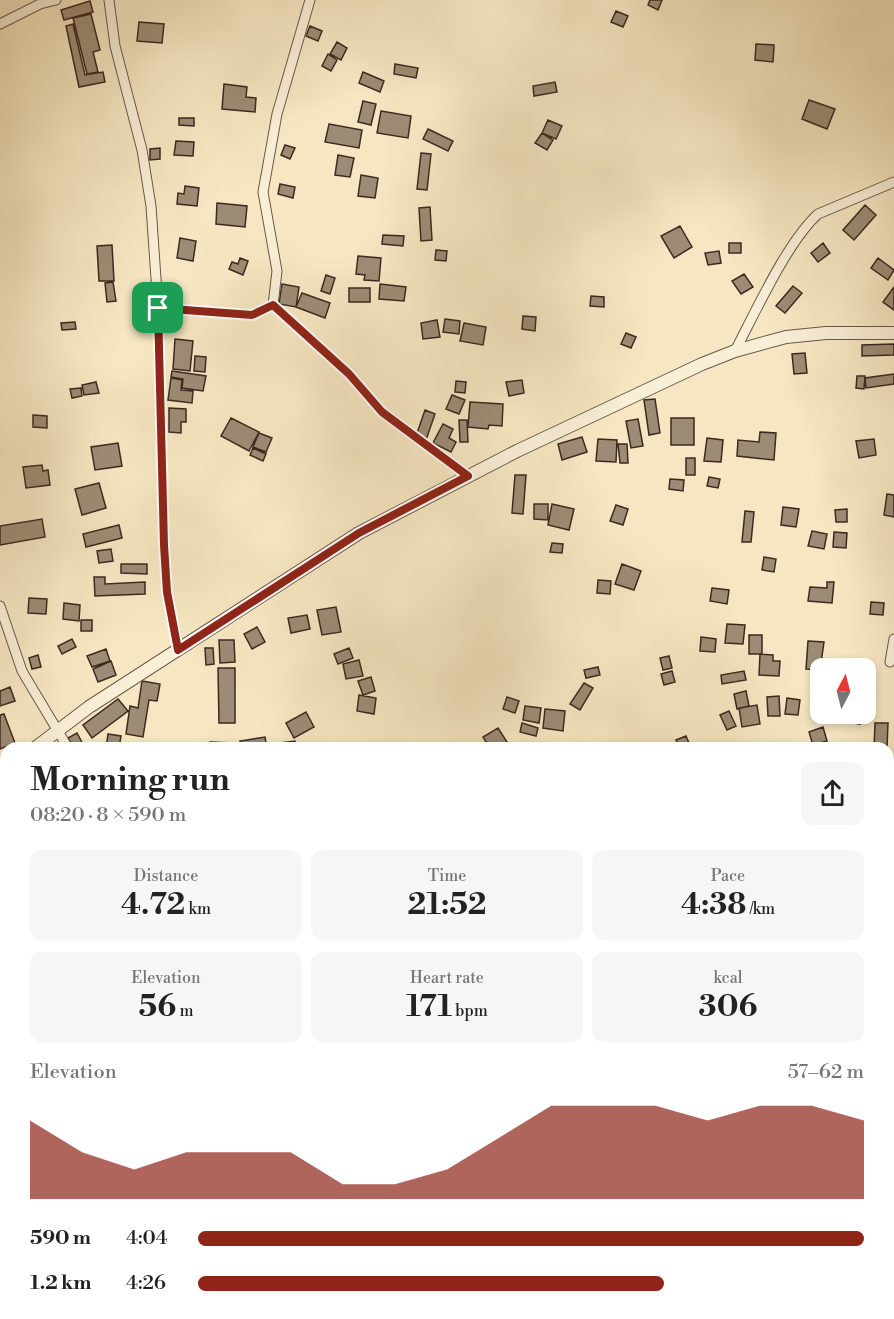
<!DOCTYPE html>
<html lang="en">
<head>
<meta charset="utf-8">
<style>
	:root { --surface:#fff; --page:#f6f6f6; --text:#222; --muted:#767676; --accent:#8f2418 }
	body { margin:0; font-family:"Libre Bodoni",serif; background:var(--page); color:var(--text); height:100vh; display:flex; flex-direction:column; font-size:22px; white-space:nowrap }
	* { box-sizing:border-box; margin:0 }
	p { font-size:20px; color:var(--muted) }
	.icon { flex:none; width:33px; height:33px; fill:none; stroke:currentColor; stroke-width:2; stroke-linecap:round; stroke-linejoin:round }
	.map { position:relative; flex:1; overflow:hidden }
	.details { position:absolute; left:0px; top:742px; width:894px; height:578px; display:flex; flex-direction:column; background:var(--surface); border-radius:18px 18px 0 0; box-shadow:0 3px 9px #0003 }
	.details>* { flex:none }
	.needle { width:39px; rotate:7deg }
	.controls { position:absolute; left:810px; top:658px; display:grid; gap:12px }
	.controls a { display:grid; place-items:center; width:66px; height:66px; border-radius:12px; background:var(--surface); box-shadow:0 3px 9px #0003; font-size:30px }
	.pin { position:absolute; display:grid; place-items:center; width:51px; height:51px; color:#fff; margin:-26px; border-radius:12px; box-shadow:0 3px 9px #0006 }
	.round { display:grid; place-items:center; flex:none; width:63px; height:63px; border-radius:12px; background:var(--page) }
	.headline { display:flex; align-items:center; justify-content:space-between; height:102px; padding:0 30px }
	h1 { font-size:33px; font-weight:800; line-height:45px }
	.stats { display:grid; grid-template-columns:repeat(3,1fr); gap:9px; height:102px; padding:6px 30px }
	.stats div { display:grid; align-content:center; border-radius:12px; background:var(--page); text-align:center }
	.stats b { font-size:30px; font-weight:800 }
	.stats small { font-size:16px; font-weight:400 }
	.stats p { font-size:16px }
	.chart { height:168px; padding:12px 30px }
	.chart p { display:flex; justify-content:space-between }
	.chart svg { width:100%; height:108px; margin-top:6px; fill:var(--accent); opacity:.7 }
	ul { padding:0 30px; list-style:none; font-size:20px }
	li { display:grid; grid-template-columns:96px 72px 1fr; align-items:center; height:45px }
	li i { height:15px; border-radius:8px; background:var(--accent) }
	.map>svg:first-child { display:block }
</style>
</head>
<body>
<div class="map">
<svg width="894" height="1319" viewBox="0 0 894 1319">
	<rect width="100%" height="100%" fill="#f6e7c2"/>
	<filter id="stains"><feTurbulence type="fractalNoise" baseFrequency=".00333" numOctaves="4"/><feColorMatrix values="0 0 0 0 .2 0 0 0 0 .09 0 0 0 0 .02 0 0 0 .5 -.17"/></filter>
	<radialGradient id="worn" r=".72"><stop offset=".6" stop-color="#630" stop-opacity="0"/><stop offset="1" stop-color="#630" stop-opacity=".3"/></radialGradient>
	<path fill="#9d8c75" stroke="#3c2922" stroke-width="1.5" d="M650 0H662L658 10 648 5Z
		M90 1 93 12 64 20 61 10Z
		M616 11 628 16 623 27 611 22Z
		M91 14 100 50 93 52 98 72 87 74 73 18Z
		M139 22 164 24 162 43 137 41Z
		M73 24 85 75 103 72 105 82 79 87 66 26Z
		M310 26 322 31 318 41 306 36Z
		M337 42 347 48 341 60 330 54Z
		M756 44 774 45 773 62 755 60Z
		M328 54 337 60 331 71 322 66Z
		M395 64 418 68 416 78 394 74Z
		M363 72 384 81 380 92 359 83Z
		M555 82 557 92 534 96 533 86Z
		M224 84 247 87 246 97 256 98 255 112 222 109Z
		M809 100 835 109 827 129 802 119Z
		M363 101 376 104 371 125 358 122Z
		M381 111 411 116 408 138 377 133Z
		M179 118H194V126L179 125Z
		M548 120 562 126 556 139 542 133Z
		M329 124 362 130 359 148 325 142Z
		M428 129 453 141 448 151 423 139Z
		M542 133 553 140 547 150 535 143Z
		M176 141 194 142 193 156 174 155Z
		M285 145 295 148 290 159 281 155Z
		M160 148V159L150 160V149Z
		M421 153 431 154 427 190 417 189Z
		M338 155 354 158 350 177 335 175Z
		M361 175 378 178 375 198 358 196Z
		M280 184 295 187 293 198 278 194Z
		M185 186 199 188 197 206 177 204 178 193 184 194Z
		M217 203 247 206 245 227 216 224Z
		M865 205 876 215 854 240 843 230Z
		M430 207 432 240 421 241 419 208Z
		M680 226 692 247 674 258 661 236Z
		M383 235 404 236 403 246 382 244Z
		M180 238 196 241 193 261 177 258Z
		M729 243H741V253H729Z
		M823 243 830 253 818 262 811 253Z
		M112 245 114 281H99L97 246Z
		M436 250 447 251 446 261 435 260Z
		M719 251 721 263 708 265 705 253Z
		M358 256 381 258 379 281 364 280 365 275 356 274Z
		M240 258 248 261 243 275 229 269 232 262 238 264Z
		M878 258 894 270 888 280 871 268Z
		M744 274 753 287 741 294 732 281Z
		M326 275 335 278 330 294 321 291Z
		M113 282 116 301 107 302 105 283Z
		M282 284 299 287 296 307 279 304Z
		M380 284 406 287 404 301 379 299Z
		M793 286 802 293 785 313 776 306Z
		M894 287V310L883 302Z
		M349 288H370V302H349Z
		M302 293 330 303 325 318 296 307Z
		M591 296 604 297V307L590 306Z
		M523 316 536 317 535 331 522 329Z
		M445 319 460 321 459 334 443 332Z
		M437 320 440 337 423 339 421 323Z
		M75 322 76 329 62 330 61 323Z
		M464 323 486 327 483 345 460 341Z
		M626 333 636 337 631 348 621 344Z
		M175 339 193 341 190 371 173 369Z
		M894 344V355L862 356V345Z
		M805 353 807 373 794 374 792 354Z
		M195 356 206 357 205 372 194 371Z
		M172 371 206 376 203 391 182 388 183 379 171 377Z
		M894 374V384L866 388 865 378Z
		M857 376H865L864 389 856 388Z
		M171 378 182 380 181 390 193 391 192 403 168 400Z
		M522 380 524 393 509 396 506 382Z
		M456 381 466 382 465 393 455 392Z
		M96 382 99 393 84 395 82 385Z
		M81 388 82 396 72 398 70 389Z
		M452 395 465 400 459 414 446 409Z
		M655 399 660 433 649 435 644 400Z
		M470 402 503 404 502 426 489 425 488 429 468 427Z
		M169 408 186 409V422H181V433L169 432Z
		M425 410 435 414 426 440 416 436Z
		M33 415 47 416V428L33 427Z
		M231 418 259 432 249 451 221 436Z
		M671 418H694V445H671Z
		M638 419 643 446 631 448 626 421Z
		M459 420H467L468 442H460Z
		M443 424 453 429 449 438 456 442 451 452 433 443Z
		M760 432 776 433 774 460 737 456 738 440 759 442Z
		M259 433 272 438 266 452 253 447Z
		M582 437 587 452 562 460 558 444Z
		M707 438 723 440 721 462 704 461Z
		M598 439 617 440 616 462 596 461Z
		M874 439 876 455 859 458 856 441Z
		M118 443 122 466 95 470 91 447Z
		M618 444H627L628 463H620Z
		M253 448 266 454 263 461 250 455Z
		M686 458H695V475H686Z
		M42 465 43 471 48 470 50 485 26 488 23 467Z
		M515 475H526L523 514 512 513Z
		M709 477 720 479 718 488 707 486Z
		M670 479 684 480 683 491 669 489Z
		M99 483 106 508 82 515 75 489Z
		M887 494 894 495V517L884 515Z
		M534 504H548V520L534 519Z
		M552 504 574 509 569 530 548 525Z
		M616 505 628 509 623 525 610 521Z
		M783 507 799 509 796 527 781 525Z
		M847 509V522H836L835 510Z
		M745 511 754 512 751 542H742Z
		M42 519 45 537 0 545V526Z
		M119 525 122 538 86 547 83 534Z
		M812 531 827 534 824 549 808 546Z
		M834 532 847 533 846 548 833 547Z
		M552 543 563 544 562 553 550 552Z
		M111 549 113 561 99 563 97 551Z
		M764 557 776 559 774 572 762 570Z
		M121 564H147V574L121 573Z
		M622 564 641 571 634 590 615 584Z
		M94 577H105V584L145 582V594L95 596Z
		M598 580 611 581 610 594 597 593Z
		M827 582H834L832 603 808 601 810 587 827 588Z
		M712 588 729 590 727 604 710 601Z
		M29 598 47 599 46 614 28 613Z
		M871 602 884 603 883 615 870 614Z
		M64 603 80 605 79 621 63 619Z
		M336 607 341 632 322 635 317 610Z
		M307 615 310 629 291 633 288 618Z
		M81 620H92V631H81Z
		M727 624 745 625 743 644 725 643Z
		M257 627 265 642 252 649 244 634Z
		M749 635H762V654H749Z
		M701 637 716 639 715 652 700 651Z
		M72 639 76 647 62 654 58 646Z
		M219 640H234L235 662 220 663Z
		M808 641 824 642 820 670 806 669Z
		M205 648H213L214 664 206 665Z
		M349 648 353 658 338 664 334 654Z
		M106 649 110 661 92 667 87 656Z
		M760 654 773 655V661H780L779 676 759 675Z
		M38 655 41 667 32 669 29 658Z
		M669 656 672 668 663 670 660 658Z
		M359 660 363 676 346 679 343 664Z
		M111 661 116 675 98 682 93 669Z
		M598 667 600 675 586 678 584 670Z
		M218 668H235V723H219Z
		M672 671 675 682 664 685 661 674Z
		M744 671 746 680 722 684 721 675Z
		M371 677 375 691 363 695 358 681Z
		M142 681 160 684 157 701 149 700 143 737 126 734 130 706 138 708Z
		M584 683 593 688 580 710 570 704Z
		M10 687 15 701 0 706V691Z
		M746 691 749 706 737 709 734 694Z
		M359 695 376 698 374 714 357 711Z
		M779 696 780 716H768L767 697Z
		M507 697 519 701 515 713 503 709Z
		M787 698 800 700 798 715 785 714Z
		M118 699 128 711 92 738 83 725Z
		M757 705 760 724 742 727 739 708Z
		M525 706 541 708 539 723 523 720Z
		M545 709 565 711 563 731 543 728Z
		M729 711 736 726 727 730 720 715Z
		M306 712 314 727 294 738 286 723Z
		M4 714 15 743 0 749V715Z
		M844 714H861L860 724 843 721Z
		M522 723 538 728 536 736 520 732Z
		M875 723H888L887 748H874Z
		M823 727 827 741 813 745 809 732Z
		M498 728 507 742 496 748H490L483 737Z
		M77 733 85 748H74L68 738Z
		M108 734 121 736 119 748H106Z
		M686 736 691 748H680L676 740Z
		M265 737 267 748H241L240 741Z
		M295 741 296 748H273L272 744Z
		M210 742 233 743V748H209Z
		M0 838 6 839V863L0 862Z
		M894 843V873H888V844Z
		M894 1216V1319H885L884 1314H888V1217Z
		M3 1303 9 1318 0 1319V1304Z
		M18 1314H37L39 1318 21 1319Z
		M171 1314H209L208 1319 171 1318Z
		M303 1314H335L314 1319H304Z
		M508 1314H519L520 1319H478Z
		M782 1314H823L824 1319H782Z"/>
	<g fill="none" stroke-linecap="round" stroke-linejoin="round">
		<defs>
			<path id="minor" d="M109 0 115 46 142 150 151 206 158 308 164 545 167 592 178 649
				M310 0 277 114 263 192 277 271 273 305 349 374 382 412 468 476
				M0 24 40 4 56 0
				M158 308 252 315 273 305
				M735 351C755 313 787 242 818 214L894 182
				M0 606 22 671 68 748
				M890 662 894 639
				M888 889 894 888
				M98 1314 99 1319"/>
			<path id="tertiary" d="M35 748 89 707 359 533 517 451 702 364 735 351 786 337 826 333H894
				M0 778 6 772"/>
			<path id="primary" d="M888 1172H894
				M0 1265 6 1264"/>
		</defs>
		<use href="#minor" stroke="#6a584a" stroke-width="11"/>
		<use href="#tertiary" stroke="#6a584a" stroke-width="14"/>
		<use href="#primary" stroke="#3c2922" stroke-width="17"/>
		<use href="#minor" stroke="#f9efd7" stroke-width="9"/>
		<use href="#tertiary" stroke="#f9efd7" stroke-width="12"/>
		<use href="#primary" stroke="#f6e7c2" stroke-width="15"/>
	</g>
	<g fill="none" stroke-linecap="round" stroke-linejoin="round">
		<defs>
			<path id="route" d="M273 305 349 374 382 412 468 476 359 533 178 650 167 592 164 545 158 308 252 315Z"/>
		</defs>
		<use href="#route" stroke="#fff" stroke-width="12"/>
		<use href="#route" stroke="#8f2418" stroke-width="8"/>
	</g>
	<rect width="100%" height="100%" filter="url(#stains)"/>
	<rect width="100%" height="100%" fill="url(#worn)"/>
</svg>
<div class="controls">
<a><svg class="needle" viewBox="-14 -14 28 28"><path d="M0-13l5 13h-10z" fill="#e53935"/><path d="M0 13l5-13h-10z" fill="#767676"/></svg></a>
</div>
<div class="pin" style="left:158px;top:308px;background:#1e9e55"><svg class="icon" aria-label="arrive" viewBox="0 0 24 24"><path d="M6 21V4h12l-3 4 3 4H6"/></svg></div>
<section class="details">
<div class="headline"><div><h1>Morning run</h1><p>08:20 · 8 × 590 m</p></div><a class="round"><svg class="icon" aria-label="share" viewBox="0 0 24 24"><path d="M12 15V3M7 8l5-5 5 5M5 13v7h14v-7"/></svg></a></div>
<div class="stats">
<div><p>Distance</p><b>4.72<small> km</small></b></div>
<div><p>Time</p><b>21:52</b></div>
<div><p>Pace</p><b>4:38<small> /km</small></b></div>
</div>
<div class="stats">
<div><p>Elevation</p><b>56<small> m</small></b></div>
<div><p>Heart rate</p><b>171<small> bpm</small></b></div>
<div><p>kcal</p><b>306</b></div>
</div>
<div class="chart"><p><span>Elevation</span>57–62 m</p>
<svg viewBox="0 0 160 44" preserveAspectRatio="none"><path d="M0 44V12L10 25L20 32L30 25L40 25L50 25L60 38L70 38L80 32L90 19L100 6L110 6L120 6L130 12L140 6L150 6L160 12V44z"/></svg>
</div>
<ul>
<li><b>590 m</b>4:04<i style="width:100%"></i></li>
<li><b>1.2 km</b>4:26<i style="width:70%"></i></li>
</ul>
</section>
</div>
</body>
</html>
